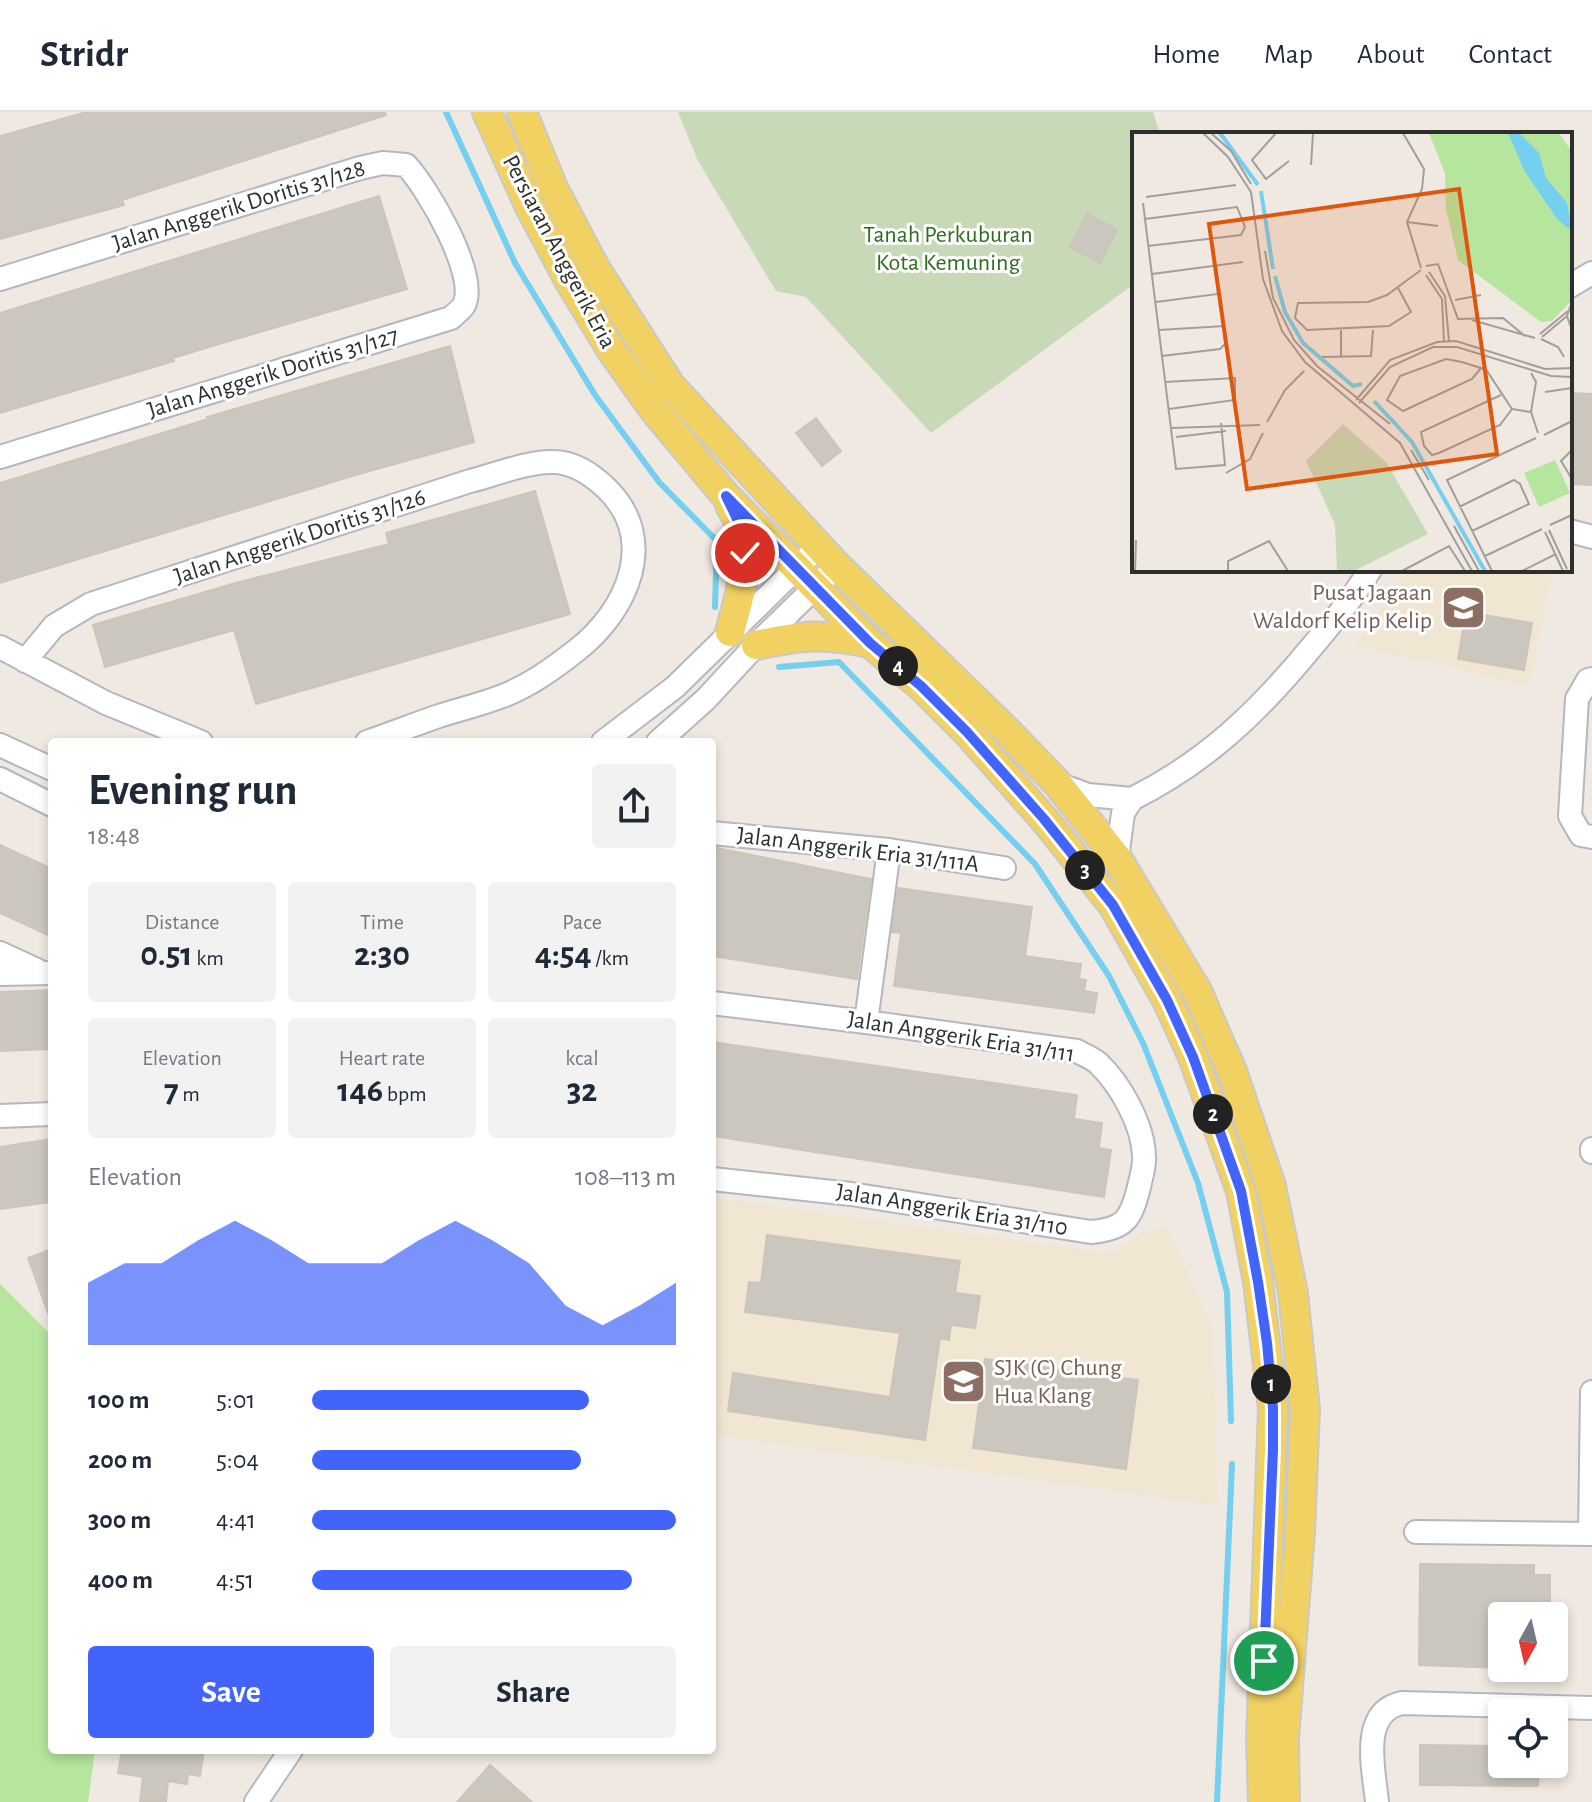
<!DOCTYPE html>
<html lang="en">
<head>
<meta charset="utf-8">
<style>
	:root { --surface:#fff; --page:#f2f2f3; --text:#1f2937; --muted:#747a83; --line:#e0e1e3; --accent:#4264fb }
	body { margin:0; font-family:"Alegreya Sans",sans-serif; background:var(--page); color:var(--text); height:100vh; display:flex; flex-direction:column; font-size:30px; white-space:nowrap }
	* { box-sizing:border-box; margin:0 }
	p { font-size:26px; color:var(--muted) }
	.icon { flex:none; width:44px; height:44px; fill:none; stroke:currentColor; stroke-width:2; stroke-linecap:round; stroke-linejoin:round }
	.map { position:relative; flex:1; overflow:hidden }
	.drawer { position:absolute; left:48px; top:626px; width:668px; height:1016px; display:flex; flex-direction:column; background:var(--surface); border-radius:8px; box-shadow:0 4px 12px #0003 }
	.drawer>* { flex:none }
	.needle { width:52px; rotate:188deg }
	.tools { position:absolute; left:1488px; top:1490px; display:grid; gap:16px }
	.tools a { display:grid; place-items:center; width:80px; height:80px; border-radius:8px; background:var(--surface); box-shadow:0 4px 12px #0003; font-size:40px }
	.pin { position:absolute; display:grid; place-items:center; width:68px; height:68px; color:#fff; margin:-34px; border:4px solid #fff; border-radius:50%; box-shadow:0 2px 8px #0007 }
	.km { position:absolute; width:40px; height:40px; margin:-20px; border-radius:50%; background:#222; color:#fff; font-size:22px; line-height:40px; text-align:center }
	.round { display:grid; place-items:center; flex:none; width:84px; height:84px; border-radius:8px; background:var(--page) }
	.head { display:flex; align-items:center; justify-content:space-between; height:136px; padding:0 40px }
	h1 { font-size:44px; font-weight:700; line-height:60px }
	.stats { display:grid; grid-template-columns:repeat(3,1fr); gap:12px; height:136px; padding:8px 40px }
	.stats div { display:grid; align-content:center; border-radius:8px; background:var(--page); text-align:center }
	.stats b { font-size:34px; font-weight:700 }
	.stats small { font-size:22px; font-weight:400 }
	.stats p { font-size:22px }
	.chart { height:224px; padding:16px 40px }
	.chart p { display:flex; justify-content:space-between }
	.chart svg { width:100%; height:144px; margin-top:8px; fill:var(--accent); opacity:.7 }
	.action { display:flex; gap:16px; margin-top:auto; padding:16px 40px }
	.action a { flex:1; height:92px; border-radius:8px; background:var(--accent); color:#fff; font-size:32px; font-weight:700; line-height:92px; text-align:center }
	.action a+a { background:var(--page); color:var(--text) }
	ul { padding:0 40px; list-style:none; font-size:26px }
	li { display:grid; grid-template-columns:128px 96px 1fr; align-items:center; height:60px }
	li i { height:20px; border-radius:10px; background:var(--accent) }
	header { display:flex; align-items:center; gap:48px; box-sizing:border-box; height:112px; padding:0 40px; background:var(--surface); border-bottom:2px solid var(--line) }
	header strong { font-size:38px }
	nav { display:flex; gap:44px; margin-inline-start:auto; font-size:28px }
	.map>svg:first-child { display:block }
</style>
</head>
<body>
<header>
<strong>Stridr</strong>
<nav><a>Home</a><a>Map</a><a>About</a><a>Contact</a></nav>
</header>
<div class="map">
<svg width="1592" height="1690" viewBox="0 0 1592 1690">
	<rect width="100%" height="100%" fill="#efe9e1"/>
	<path fill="#f0e6d1" d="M1408 458H1552L1529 573 1354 533Z
		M712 1086 1112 1142 1142 1120 1168 1117 1213 1217 1218 1393 712 1323Z"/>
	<path fill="#b6e59e" d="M0 1172 52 1224V1638H95L88 1690H0Z"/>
	<path fill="#c8d9b8" d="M678 0H1153L1160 22H1134V172L931 321 806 185 776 179 698 49Z"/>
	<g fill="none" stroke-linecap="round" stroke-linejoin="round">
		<path stroke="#75cff0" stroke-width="6" d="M446 0 515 151 595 283 659 370 717 429 715 495
			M779 555 839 550 1035 752 1109 864 1143 931 1198 1071 1227 1180 1231 1309
			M1217 1690 1232 1352"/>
	</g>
	<path fill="#cbc7bf" stroke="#cbc5ba" stroke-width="2" d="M87 0H385L386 3 122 88 124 93 0 127V24Z
		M379 84 407 177 209 235 173 246 174 249 0 301V201Z
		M1087 102 1117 118 1100 151 1070 135Z
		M450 234 474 330 359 362 0 471V371L208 307 207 305Z
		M1570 281 1592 282V373L1570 372Z
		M816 306 841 339 822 354 796 321Z
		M535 379 570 502 256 592 234 518 105 555 93 513 239 470 389 432 386 421Z
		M1466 500 1532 511 1524 558 1458 547Z
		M0 733 52 757V825L0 801Z
		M712 735 871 767 857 867 712 844Z
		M898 776 1032 795 1025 844 1081 852 1079 867 1086 868 1084 879 1097 881 1094 901 894 874 901 821 892 820Z
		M52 878V937L0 939V880Z
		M712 930 1077 983 1074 1007 1102 1011 1099 1036 1111 1038 1104 1085 712 1024Z
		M52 1027V1090L0 1097V1035Z
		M767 1123 960 1149 955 1181 980 1184 975 1216 951 1213 949 1228 940 1226 925 1328 728 1299 733 1261 890 1285 900 1221 745 1200 749 1170 761 1171Z
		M52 1137V1206H50L28 1146Z
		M985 1247 1138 1268 1126 1357 973 1336Z
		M1420 1452 1534 1453V1463H1550V1494H1502V1556L1419 1553Z
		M1420 1633 1502 1634V1652H1539L1538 1674 1420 1673Z
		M122 1638H204L200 1664 188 1662 187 1672 168 1669 166 1690H140L143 1665 118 1661Z
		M490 1653 532 1690H457Z"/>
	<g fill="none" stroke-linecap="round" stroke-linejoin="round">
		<defs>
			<path id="minor" d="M0 167 360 56 383 51 406 53C427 75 479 163 464 193 462 197 455 202 451 206L0 345
				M1570 174 1592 161
				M1570 419 1592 425
				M0 535 106 591 201 630
				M25 549 54 514 91 492 470 369C494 363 529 349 553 350 574 350 591 362 606 376 659 427 628 498 577 538 554 556 528 575 500 585 479 593 457 598 436 605 413 613 390 622 367 630
				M1592 567 1588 568 1577 587 1570 704 1581 723 1592 725
				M603 630 675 575 819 434
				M658 630 706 587 756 533 837 454
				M0 633 52 657
				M0 667 52 693
				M1058 672 1088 683 1132 687 1123 701 1117 746
				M1132 687C1206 650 1258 600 1310 537 1332 511 1352 487 1370 458
				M712 721 889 738 1004 756
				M0 841 37 858
				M0 862 52 861
				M712 891 866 910 1077 939C1084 943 1092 946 1098 951 1121 973 1143 1013 1144 1044 1145 1054 1141 1065 1139 1075 1131 1107 1125 1117 1091 1120L851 1082 712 1067
				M866 910 889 738
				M0 1004 52 1002
				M1592 1037V1040
				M1416 1420 1592 1422
				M1590 1422 1592 1280
				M256 1690 291 1638
				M1377 1690C1374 1658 1359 1600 1402 1591L1592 1596"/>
			<path id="major" d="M487 0 530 95 570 170 612 239 654 298 726 384 870 531 921 574 967 620 1044 707 1113 793 1167 888 1193 945 1241 1079 1258 1170 1273 1296 1261 1628 1263 1690
				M522 0 553 76 595 156 670 273 837 454 1009 621 1057 671 1117 746 1197 879 1232 959 1271 1074 1293 1181 1305 1297 1300 1421 1284 1627 1285 1690
				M730 520C738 488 752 450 742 417 739 409 734 401 730 393
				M756 533C803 523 823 521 870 531"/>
		</defs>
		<use href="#minor" stroke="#b4b7c1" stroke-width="26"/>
		<use href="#major" stroke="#c9c9c9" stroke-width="32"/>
		<use href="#minor" stroke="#fff" stroke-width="22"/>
		<use href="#major" stroke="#f2d163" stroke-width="28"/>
	</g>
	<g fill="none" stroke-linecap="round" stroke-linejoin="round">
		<defs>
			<path id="route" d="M745 441 742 417 726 384 870 531 921 574 967 620 1044 707 1113 793 1167 888 1193 945 1241 1079 1258 1170 1267 1231 1273 1296V1338L1264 1549"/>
		</defs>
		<use href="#route" stroke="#fff" stroke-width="16"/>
		<use href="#route" stroke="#4264fb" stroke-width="10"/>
	</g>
	<defs>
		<symbol id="school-square" viewBox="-11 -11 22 22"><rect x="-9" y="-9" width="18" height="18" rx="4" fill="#8d6e63" stroke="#fff"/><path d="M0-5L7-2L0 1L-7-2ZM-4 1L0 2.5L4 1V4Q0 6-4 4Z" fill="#fff"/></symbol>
	</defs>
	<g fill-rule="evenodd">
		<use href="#school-square" x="1438" y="470" width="51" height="51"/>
		<use href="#school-square" x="938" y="1244" width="51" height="51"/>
	</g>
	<g text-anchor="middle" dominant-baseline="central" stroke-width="6" stroke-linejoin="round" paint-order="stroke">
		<g font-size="24" fill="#2e2e2e" stroke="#fff">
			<text transform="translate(239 94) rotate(-17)">Jalan Anggerik Doritis 31/128</text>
			<text transform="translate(559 140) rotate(62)">Persiaran Anggerik Eria</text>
			<text transform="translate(273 261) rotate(-17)">Jalan Anggerik Doritis 31/127</text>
			<text transform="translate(300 425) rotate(-18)">Jalan Anggerik Doritis 31/126</text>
			<text transform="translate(858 738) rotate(7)">Jalan Anggerik Eria 31/111A</text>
			<text transform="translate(961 925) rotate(9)">Jalan Anggerik Eria 31/111</text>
			<text transform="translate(952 1098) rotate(9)">Jalan Anggerik Eria 31/110</text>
		</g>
		<g font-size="24" fill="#2c6e1b" stroke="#fff">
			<text x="948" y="123">Tanah Perkuburan<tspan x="948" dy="28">Kota Kemuning</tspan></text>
		</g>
		<g font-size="24" fill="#785e54" stroke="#fff" text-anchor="end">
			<text x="1432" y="481">Pusat Jagaan<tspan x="1432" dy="28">Waldorf Kelip Kelip</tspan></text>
			<text x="994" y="1256" text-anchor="start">SJK (C) Chung<tspan x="994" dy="28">Hua Klang</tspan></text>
		</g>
	</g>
	<g transform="translate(1132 20)">
		<rect width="440" height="440" fill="#efe9e1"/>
		<path d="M297 1H427L440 20V168L420 189 409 190 326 128 314 77 313 41ZM423 328 438 361 407 375 392 341Z" fill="#b6e59e"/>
		<path d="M211 292 254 330 296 402 222 439H205L203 392 174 329Z" fill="#c8d9b8"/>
		<path d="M376 1H387L407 21 414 46 435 71 440 99 426 88 393 40Z" fill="#75cff0"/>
		<path fill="none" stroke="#75cff0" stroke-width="4" d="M88 1 126 53M129 59 141 137M143 144 153 180 171 211 221 254 230 252M242 269 280 310 353 439"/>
		<path fill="none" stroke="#a29e99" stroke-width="2" d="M71 1 96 25 119 60 131 147 150 199 173 230 268 311 340 439M79 1 99 19 119 52M144 1 120 28 134 47 157 29M271 1 292 37 290 57 275 90 289 136M179 33 181 1M14 65 104 53M11 71 44 337 93 333 89 291M13 87 105 75 113 95 109 103 16 114M275 90 306 94M133 119 141 166 162 208 185 234 258 292M294 134 306 132 326 187 371 186 393 204M297 140 313 164 317 210M20 142 111 130M294 143 310 167 312 210M266 156 279 180 257 194 175 198 163 186 166 171 236 170 255 163 289 138M323 168 349 163M24 170 86 162 84 134M440 170 435 184 440 198M340 188 403 206M27 198 92 194 93 212 88 217 30 224M209 198V225M408 202 436 179M410 205 435 184M409 207 426 215 432 225M190 225 239 224 241 198M349 236 340 247 271 279 255 268 268 244 314 227 330 230 352 237 355 239 380 277 399 280M399 241 404 250 399 280 406 301M33 250 103 246V268L37 277M413 260 440 256M369 263 289 300 292 314 300 323 307 321 368 293 380 277M224 268 258 228 305 210 324 209 413 237 440 236M227 271 258 235 301 215H325L419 244 440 245M135 290 153 258 172 239M39 296 128 293M412 303 440 289M44 305 94 299M279 318 297 348M440 318 429 329 440 347M94 341 118 327 131 301M327 375 382 348 388 352 397 372 340 399M418 393 440 383M322 394 347 439M417 398 435 437M413 400 431 439H438M353 424 410 397M3 439 4 408M96 439V429L137 409 156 439M270 439 317 414 333 439M360 439 315 348 404 306M390 439 424 422"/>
		<path fill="#df570e" fill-opacity="0.15" stroke="#df570e" stroke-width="4" d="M327 57 365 322 115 357 77 92Z"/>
		<rect width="440" height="440" fill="none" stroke="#2e2e2e" stroke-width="4"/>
	</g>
</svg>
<div class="tools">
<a><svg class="needle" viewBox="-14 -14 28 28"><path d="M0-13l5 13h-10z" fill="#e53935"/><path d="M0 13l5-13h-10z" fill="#747a83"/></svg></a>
<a><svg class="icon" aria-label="locate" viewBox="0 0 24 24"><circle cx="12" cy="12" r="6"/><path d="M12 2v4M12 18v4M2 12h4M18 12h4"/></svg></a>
</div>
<div class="pin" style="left:1264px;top:1549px;background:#1e9e55"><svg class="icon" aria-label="arrive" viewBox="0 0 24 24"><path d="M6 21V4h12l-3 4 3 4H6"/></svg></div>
<div class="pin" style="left:745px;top:441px;background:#d93025"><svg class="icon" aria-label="check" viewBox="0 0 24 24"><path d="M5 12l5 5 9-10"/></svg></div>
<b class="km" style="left:1271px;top:1272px">1</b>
<b class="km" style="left:1213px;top:1002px">2</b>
<b class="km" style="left:1085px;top:758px">3</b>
<b class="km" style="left:898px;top:554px">4</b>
<section class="drawer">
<div class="head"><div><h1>Evening run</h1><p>18:48</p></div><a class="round"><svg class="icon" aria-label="share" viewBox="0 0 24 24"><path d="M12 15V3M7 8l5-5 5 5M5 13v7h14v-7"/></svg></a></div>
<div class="stats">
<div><p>Distance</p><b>0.51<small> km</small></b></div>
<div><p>Time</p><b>2:30</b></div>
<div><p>Pace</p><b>4:54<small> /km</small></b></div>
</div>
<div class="stats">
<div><p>Elevation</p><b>7<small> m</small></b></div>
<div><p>Heart rate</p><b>146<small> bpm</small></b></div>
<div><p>kcal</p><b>32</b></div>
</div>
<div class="chart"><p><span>Elevation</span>108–113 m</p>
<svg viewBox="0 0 160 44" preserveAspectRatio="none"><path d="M0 44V25L10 19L20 19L30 12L40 6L50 12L60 19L70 19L80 19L90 12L100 6L110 12L120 19L130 32L140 38L150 32L160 25V44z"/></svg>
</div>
<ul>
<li><b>100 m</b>5:01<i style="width:76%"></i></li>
<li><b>200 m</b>5:04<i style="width:74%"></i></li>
<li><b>300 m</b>4:41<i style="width:100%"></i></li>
<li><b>400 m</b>4:51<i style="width:88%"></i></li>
</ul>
<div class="action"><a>Save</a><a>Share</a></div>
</section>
</div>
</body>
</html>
